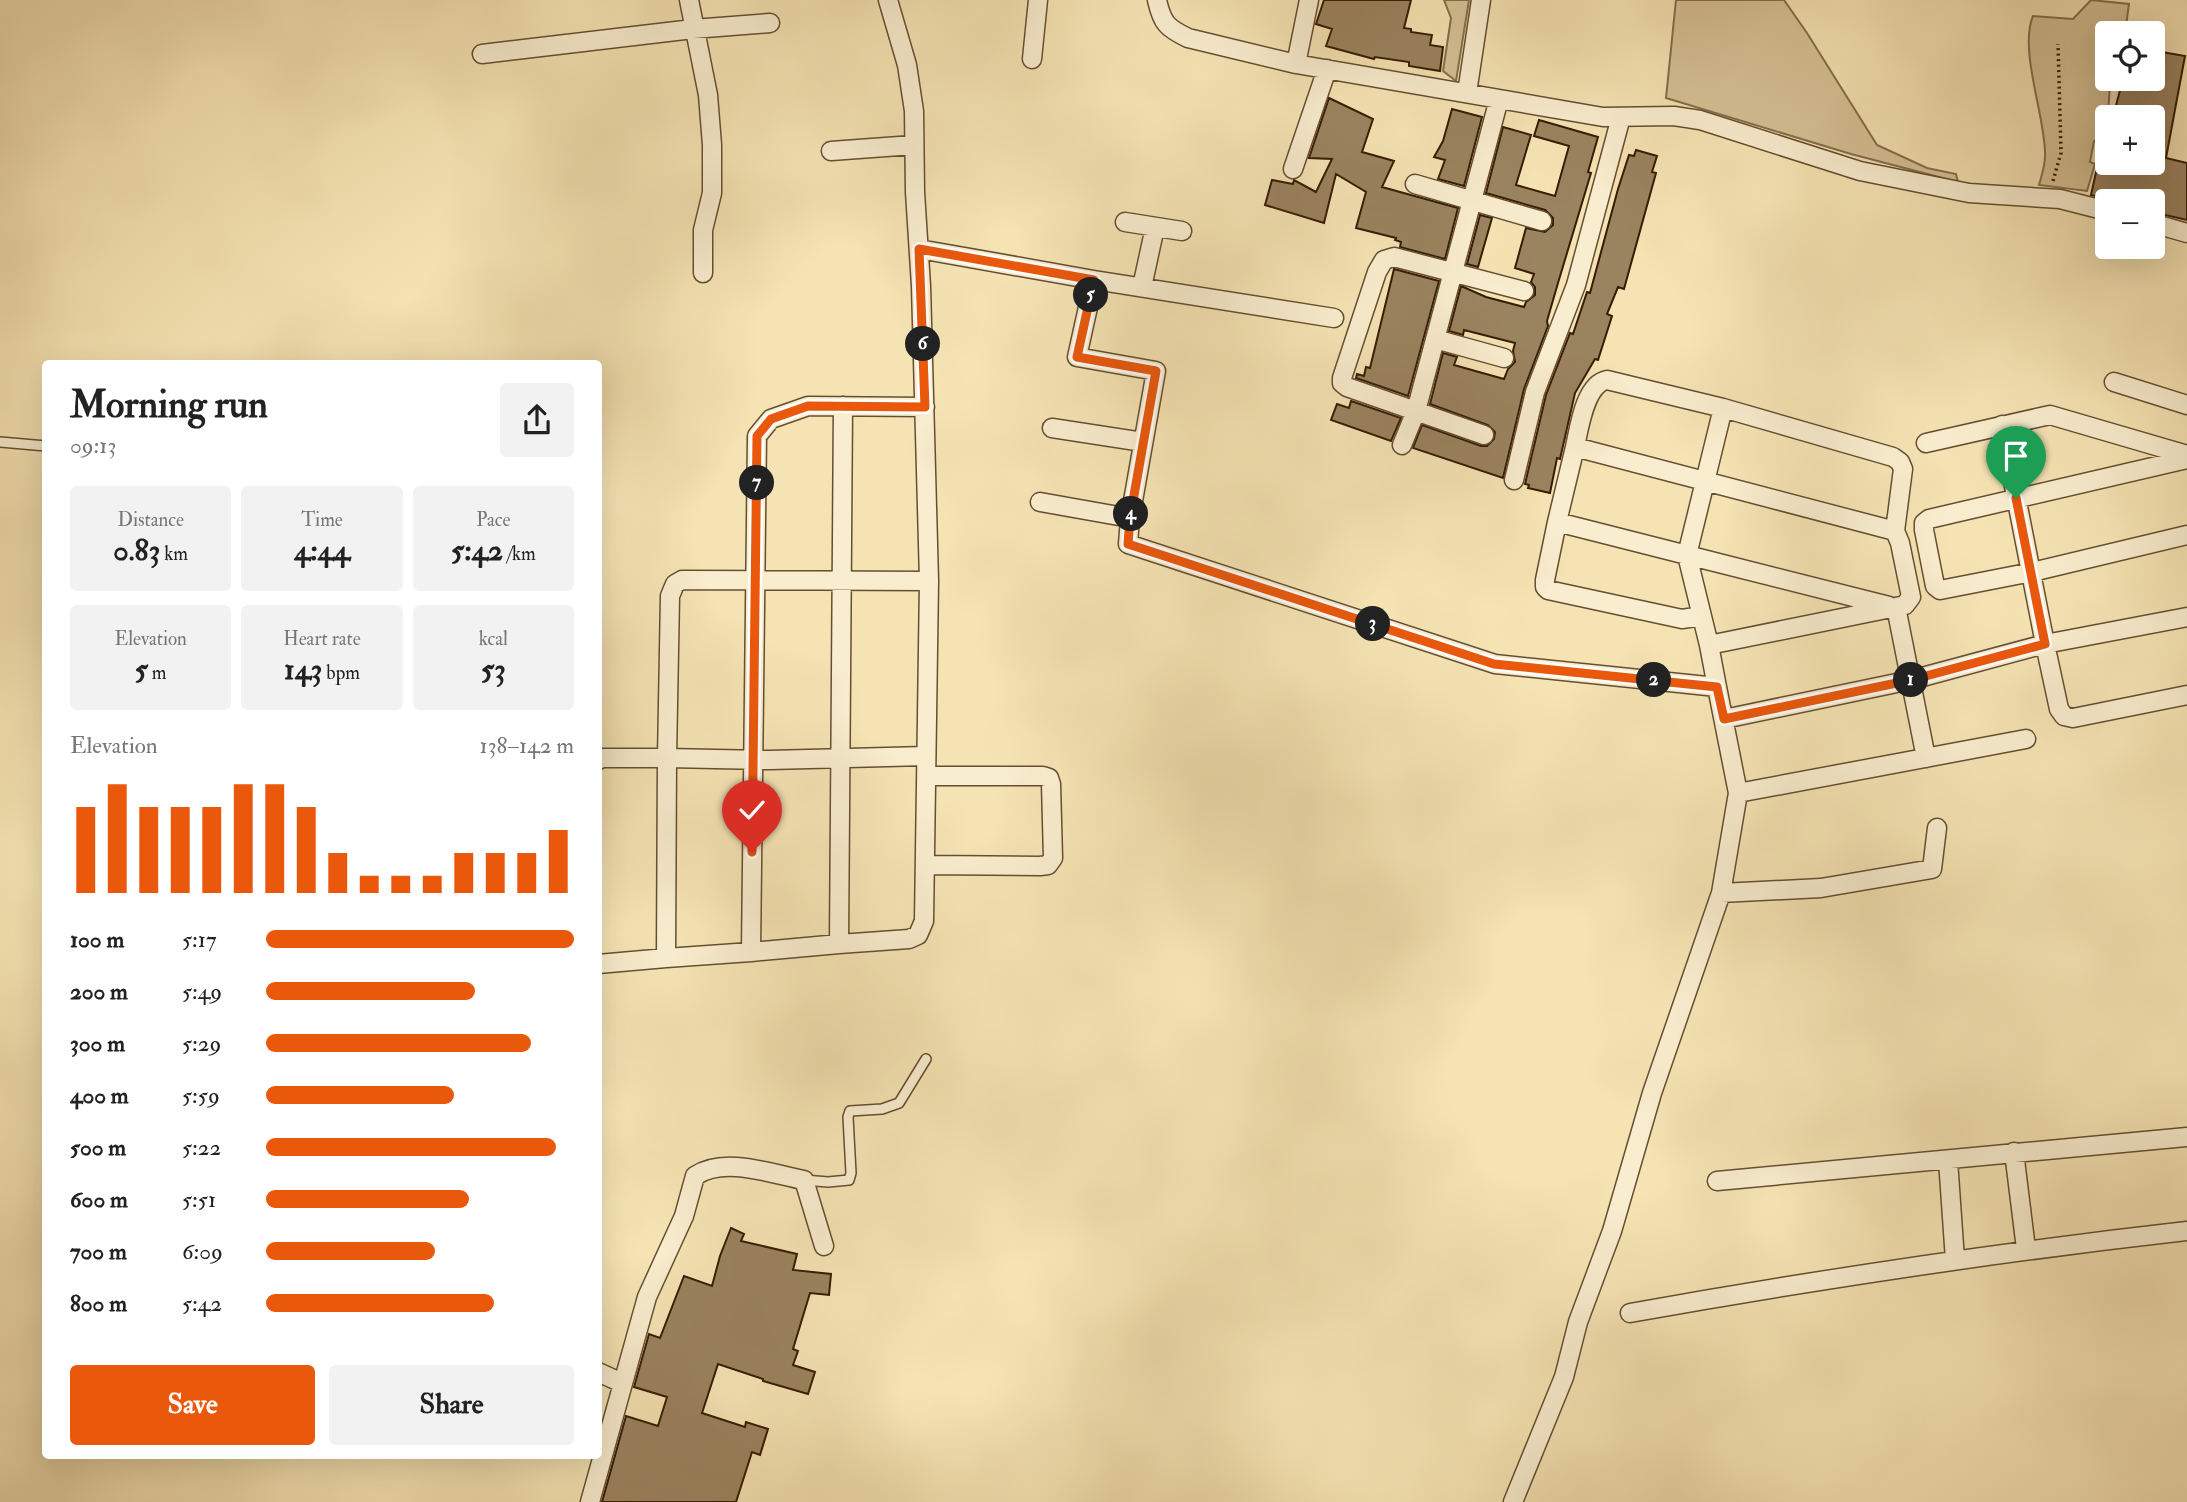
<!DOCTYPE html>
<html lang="en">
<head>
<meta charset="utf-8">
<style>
	:root { --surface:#fff; --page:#f2f2f2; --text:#222; --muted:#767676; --accent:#ea580c }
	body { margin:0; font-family:"IM FELL Double Pica",serif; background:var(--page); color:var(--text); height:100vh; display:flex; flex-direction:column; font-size:26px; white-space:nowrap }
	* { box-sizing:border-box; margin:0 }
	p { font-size:23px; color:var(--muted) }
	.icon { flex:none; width:38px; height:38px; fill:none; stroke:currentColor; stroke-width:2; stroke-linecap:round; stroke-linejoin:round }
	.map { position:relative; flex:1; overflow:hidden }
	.drawer { position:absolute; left:42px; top:360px; width:560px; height:1099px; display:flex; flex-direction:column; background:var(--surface); border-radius:7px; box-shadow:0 7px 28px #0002 }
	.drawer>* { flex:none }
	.buttons { position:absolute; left:2095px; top:21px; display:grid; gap:14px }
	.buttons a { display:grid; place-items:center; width:70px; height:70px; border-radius:7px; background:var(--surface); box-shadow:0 7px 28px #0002; font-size:35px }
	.pin { position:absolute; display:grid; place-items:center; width:60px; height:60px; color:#fff; margin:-72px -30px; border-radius:50% 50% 50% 0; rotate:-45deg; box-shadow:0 0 7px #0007 }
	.pin .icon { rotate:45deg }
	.km { position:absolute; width:35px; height:35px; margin:-18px; border-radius:50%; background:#222; color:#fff; font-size:19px; line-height:35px; text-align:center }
	.round { display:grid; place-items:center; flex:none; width:74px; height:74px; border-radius:7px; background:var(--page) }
	.headline { display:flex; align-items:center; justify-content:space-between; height:119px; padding:0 28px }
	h1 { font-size:38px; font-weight:700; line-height:52px }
	.figures { display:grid; grid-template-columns:repeat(3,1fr); gap:10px; height:119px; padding:7px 28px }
	.figures div { display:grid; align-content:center; border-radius:7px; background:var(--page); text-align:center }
	.figures b { font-size:30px; font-weight:700 }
	.figures small { font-size:19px; font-weight:400 }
	.figures p { font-size:19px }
	.chart { height:196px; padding:14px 28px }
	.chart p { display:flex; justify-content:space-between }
	.chart svg { width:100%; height:126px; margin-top:7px; stroke:var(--accent); stroke-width:6 }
	.cta { display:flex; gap:14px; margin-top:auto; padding:14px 28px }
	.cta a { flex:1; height:80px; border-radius:7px; background:var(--accent); color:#fff; font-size:28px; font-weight:700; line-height:80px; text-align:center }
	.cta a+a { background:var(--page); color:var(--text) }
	ul { padding:0 28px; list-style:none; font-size:23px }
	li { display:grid; grid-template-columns:112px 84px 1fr; align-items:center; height:52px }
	li i { height:18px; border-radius:9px; background:var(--accent) }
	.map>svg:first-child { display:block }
</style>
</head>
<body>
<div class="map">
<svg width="2187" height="1502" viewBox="0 0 2187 1502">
	<rect width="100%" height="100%" fill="#f5e3b3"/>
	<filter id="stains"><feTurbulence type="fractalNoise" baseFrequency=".00286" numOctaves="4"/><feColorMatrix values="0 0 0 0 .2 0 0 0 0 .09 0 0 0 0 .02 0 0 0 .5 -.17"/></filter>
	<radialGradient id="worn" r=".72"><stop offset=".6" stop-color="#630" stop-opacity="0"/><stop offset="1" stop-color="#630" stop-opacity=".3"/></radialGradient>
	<path fill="#d5c195" stroke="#866e4d" stroke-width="2" d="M1444 0H1469L1456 81 1443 71 1451 18Z
		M1676 0H1784L1807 33 1877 145 1927 168 1956 174 1958 182 1851 154 1666 98Z
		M2091 0 2129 4 2125 33H2107V79H2113L2110 86 2106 139 2094 141 2090 162 2095 164 2087 191 2039 185C2042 174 2046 163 2045 152 2044 113 2019 49 2033 16L2073 19Z"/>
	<path fill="#9a835f" stroke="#371c05" stroke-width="2" d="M1324 0H1411L1404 28 1411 29V32L1432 35 1430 45 1443 47 1440 71 1409 66V62L1375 57 1374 59 1326 46 1332 29 1316 24Z
		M2162 52 2185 56 2166 158 2187 163V220L2152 212V201H2117L2091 195 2098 163H2152V117H2123L2124 115 2114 113 2123 79H2152V64L2160 66Z
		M1329 98 1373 119 1362 152 1394 161 1382 187 1458 208 1445 259 1400 247 1401 242 1395 240 1396 238 1356 228 1366 192 1336 174 1324 223 1265 205 1272 180 1293 184 1294 180 1316 192 1332 159 1309 158Z
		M1452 109 1482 117 1464 186 1438 179 1445 160 1434 157 1443 141Z
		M1539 120 1598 137 1588 172 1591 173 1558 283 1547 321 1548 326 1524 389 1503 478 1413 448 1422 425 1481 446H1487L1494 439 1495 432 1488 425 1430 404 1443 353 1457 357 1454 365 1504 379 1508 369 1515 362 1513 351 1515 343 1464 330 1463 335 1449 331 1461 286 1486 297 1524 307 1526 302 1535 295V287L1531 282 1534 274 1515 268 1526 228 1545 232 1553 225V218L1545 210 1486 193 1503 127 1531 135 1516 185 1555 196 1569 146 1534 136Z
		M1636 150 1657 156 1652 172 1656 173 1624 289 1618 287 1607 314 1612 316 1598 360 1595 359 1575 393 1560 459 1557 458 1550 493 1528 488 1529 485 1525 484 1546 395 1570 333 1573 334 1587 292 1590 293 1618 189 1629 155 1634 156Z
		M1480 215 1492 218 1478 267 1467 264Z
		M1394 269 1439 281 1408 396 1356 378 1357 374 1364 376 1366 367 1370 368Z
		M1351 401 1401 418 1391 441 1331 420 1337 404 1349 408Z
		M731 1228 744 1234 741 1241 797 1254 793 1270 831 1274 829 1295 810 1293 793 1349 798 1351 793 1365 815 1372 808 1394 763 1381V1379L718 1364 702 1413 745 1427 746 1422 768 1429 760 1455 752 1452 736 1502H602L626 1416 658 1426 667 1397 634 1387 649 1334 660 1338 684 1276 712 1286 720 1256Z"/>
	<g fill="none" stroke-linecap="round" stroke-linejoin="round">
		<defs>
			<path id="service" d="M0 442 46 446
				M804 1180 828 1182 849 1180 851 1173 848 1117 850 1111 882 1109 899 1103 926 1059"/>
			<path id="minor" d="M689 0 708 95 712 145V193L703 230V273
				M1157 0C1162 23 1167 28 1188 38L1296 64 1603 117 1674 116 1700 120 1860 171 1969 193 2060 199 2107 211
				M482 54 693 29 770 23
				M1032 59 1038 0
				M1296 64 1309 0
				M1467 93 1481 0
				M831 151 913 145
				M1293 169 1327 69
				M1415 184 1542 221
				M1125 222 1182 231
				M2152 223 2187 233
				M919 249 1094 280 1334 318
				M1094 280 1077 357 1156 371 1130 518 1128 544 1495 664 1717 687 1709 645
				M1142 287 1155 227
				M1435 339 1504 358
				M2114 382 2187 405
				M843 406 839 944 909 939 918 935 924 921 929 581 921 286 915 192 914 111 907 65 888 0
				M1723 408 1687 555 1889 606
				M2002 425 2045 644 2187 617
				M1052 428 1143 442
				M1484 435 1347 387 1342 383V378L1377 272 1384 260 1394 257 1524 291
				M1926 443 2050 415 2187 455
				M1402 445 1416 411 1499 99
				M1575 447 1557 522 1687 555 1709 645 1896 607
				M2187 459 1929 519 1924 523V530L1935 586 1940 590 2032 572 2187 535
				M1514 480 1535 392 1576 285 1621 117
				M1040 502 1130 518
				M1557 522 1545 580V587L1548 590 1682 619 1702 616
				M1895 531 1575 447C1579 428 1585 384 1607 380L1723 408 1893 457 1900 462 1903 469 1895 531 1900 543 1911 597 1905 605 1896 607 1926 758
				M1724 719 1911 680 2045 644 2059 709 2064 716 2073 718 2187 695
				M926 756 770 760 667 758 670 596 675 584 682 580 929 581
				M598 760 603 758H667L666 958 751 952
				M1738 793 2026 739
				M926 865 1040 866 1048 865 1053 858 1051 784 1049 778 1043 776H926
				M1721 893 1821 888 1932 869 1937 828
				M839 944 751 952 757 436 771 419 808 406 925 407
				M598 964 666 958
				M2014 1152 2026 1249
				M1948 1160 1955 1260
				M1717 1181 2187 1137
				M1630 1313C1815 1280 2000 1252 2187 1231
				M598 1372 622 1383
				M590 1502 647 1297 684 1216 695 1176C724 1156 772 1174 804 1180L824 1246
				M1513 1502 1564 1377 1578 1322 1612 1231 1652 1093 1721 893 1738 793 1717 687"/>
		</defs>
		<use href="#service" stroke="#664e30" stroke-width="12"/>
		<use href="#minor" stroke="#664e30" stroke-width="21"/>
		<path stroke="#371c05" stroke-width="3.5" stroke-dasharray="2 3.5" stroke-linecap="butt" d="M2053 181 2061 153 2058 44"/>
		<use href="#service" stroke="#f8edce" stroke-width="9"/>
		<use href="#minor" stroke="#f8edce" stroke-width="18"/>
	</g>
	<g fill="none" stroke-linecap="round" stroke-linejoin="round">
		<defs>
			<path id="route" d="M752 852 757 436 771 419 808 406 925 407 919 249 1094 280 1077 357 1156 371 1130 518 1128 544 1494 664 1717 687 1724 719 1911 680 2045 644 2016 498"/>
		</defs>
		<use href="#route" stroke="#fff" stroke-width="14"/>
		<use href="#route" stroke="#ea580c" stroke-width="9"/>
	</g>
	<rect width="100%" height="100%" filter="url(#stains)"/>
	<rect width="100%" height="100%" fill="url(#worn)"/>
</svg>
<div class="buttons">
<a><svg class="icon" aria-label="locate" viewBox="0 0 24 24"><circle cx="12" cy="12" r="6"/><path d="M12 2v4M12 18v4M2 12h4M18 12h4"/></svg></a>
<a>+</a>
<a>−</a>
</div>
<div class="pin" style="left:2016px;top:498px;background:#1e9e55"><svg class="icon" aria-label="arrive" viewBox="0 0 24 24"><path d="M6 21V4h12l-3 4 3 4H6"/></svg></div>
<div class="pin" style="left:752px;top:852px;background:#d93025"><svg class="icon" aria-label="check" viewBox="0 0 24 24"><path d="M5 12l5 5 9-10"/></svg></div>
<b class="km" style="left:1911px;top:680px">1</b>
<b class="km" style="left:1654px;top:680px">2</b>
<b class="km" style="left:1373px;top:624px">3</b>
<b class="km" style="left:1131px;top:514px">4</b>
<b class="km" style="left:1091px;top:295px">5</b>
<b class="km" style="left:923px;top:344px">6</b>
<b class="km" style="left:757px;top:483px">7</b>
<section class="drawer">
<div class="headline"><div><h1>Morning run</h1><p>09:13</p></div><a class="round"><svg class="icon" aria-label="share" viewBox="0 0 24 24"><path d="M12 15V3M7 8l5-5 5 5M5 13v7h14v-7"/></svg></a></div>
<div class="figures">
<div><p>Distance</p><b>0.83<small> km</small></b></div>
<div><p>Time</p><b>4:44</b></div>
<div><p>Pace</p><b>5:42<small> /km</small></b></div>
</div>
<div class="figures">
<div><p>Elevation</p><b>5<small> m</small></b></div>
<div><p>Heart rate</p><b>143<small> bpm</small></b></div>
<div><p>kcal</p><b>53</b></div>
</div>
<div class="chart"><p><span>Elevation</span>138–142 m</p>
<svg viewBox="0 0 160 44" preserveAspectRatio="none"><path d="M5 44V14M15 44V6M25 44V14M35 44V14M45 44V14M55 44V6M65 44V6M75 44V14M85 44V30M95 44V38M105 44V38M115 44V38M125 44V30M135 44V30M145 44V30M155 44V22"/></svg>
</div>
<ul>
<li><b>100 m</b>5:17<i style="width:100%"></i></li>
<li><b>200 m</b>5:49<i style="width:68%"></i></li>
<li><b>300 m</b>5:29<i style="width:86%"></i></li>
<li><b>400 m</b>5:59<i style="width:61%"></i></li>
<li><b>500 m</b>5:22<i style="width:94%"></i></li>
<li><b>600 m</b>5:51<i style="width:66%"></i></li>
<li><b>700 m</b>6:09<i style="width:55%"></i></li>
<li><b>800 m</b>5:42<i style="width:74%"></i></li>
</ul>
<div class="cta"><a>Save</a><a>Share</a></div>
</section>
</div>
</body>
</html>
